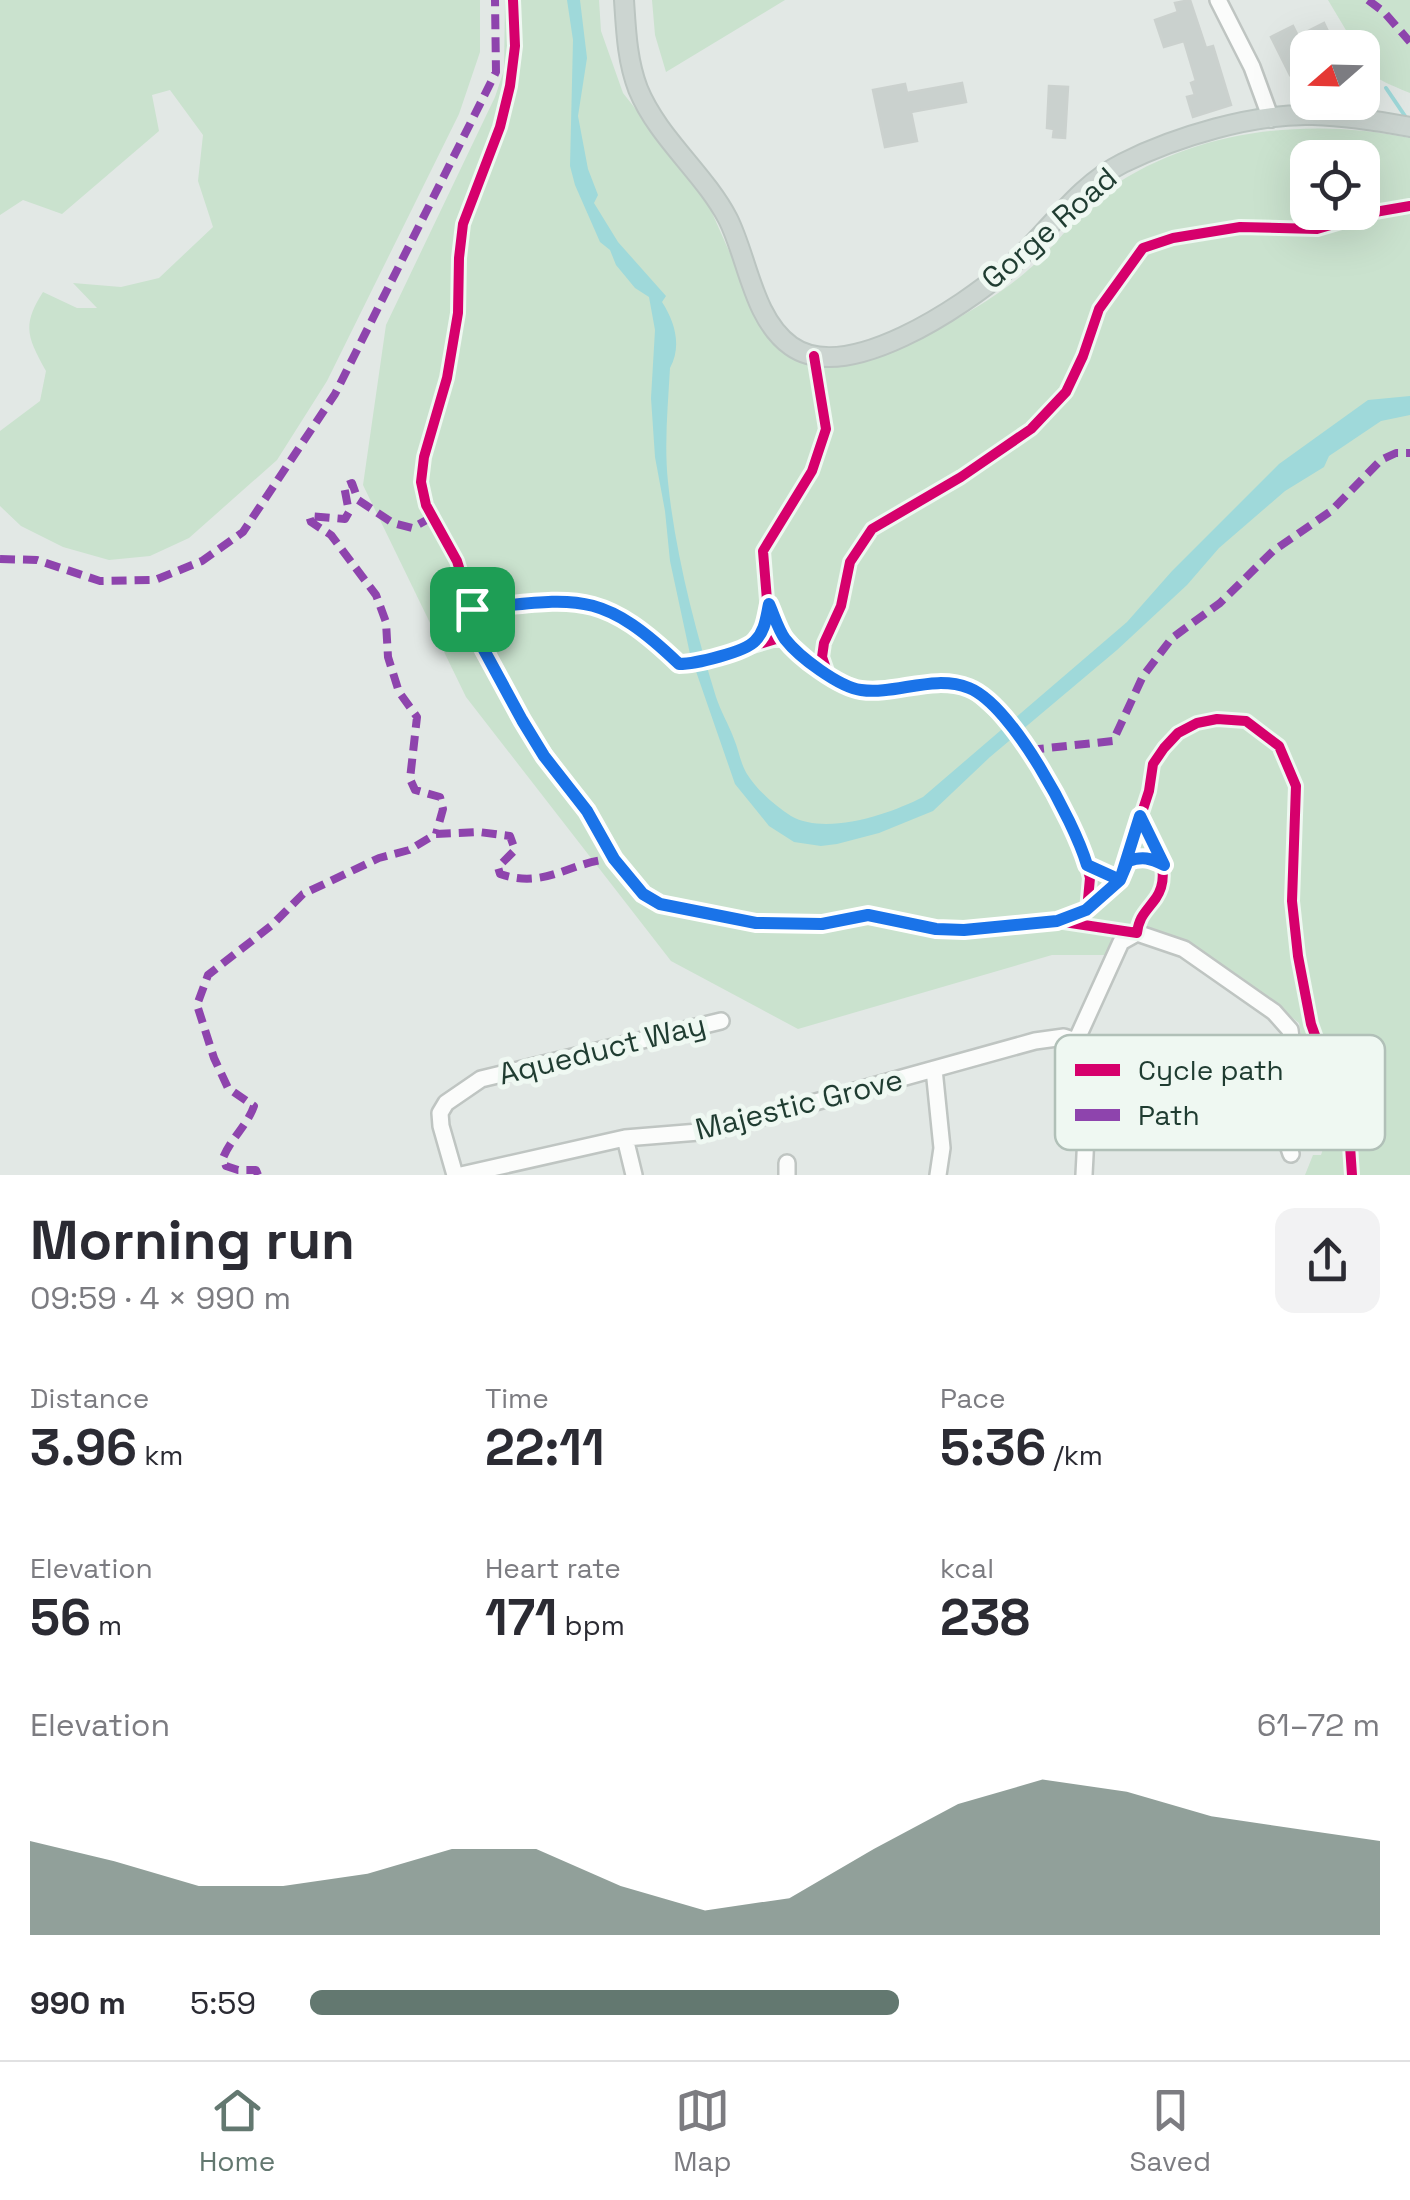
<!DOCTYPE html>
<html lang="en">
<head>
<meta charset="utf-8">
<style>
	:root { --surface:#fff; --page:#f2f2f3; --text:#2b2b33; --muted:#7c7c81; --line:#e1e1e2; --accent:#637870 }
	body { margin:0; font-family:"Space Grotesk",sans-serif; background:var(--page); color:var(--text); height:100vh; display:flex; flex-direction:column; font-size:38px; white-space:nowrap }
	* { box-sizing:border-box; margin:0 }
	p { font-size:32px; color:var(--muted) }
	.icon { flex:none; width:55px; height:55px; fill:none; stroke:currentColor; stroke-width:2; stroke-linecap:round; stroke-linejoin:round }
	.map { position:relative; height:1175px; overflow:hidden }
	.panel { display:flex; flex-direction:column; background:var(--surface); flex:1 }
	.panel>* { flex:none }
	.needle { width:65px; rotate:250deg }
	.tools { position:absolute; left:1290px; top:30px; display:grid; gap:20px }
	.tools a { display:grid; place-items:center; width:90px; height:90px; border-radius:20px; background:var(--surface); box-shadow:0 10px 40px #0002; font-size:50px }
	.pin { position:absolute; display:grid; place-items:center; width:85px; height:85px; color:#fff; margin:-42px; border-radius:20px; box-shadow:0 5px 15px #0006 }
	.round { display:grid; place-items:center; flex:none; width:105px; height:105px; border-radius:20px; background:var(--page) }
	.summary { display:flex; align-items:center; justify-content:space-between; height:170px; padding:0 30px }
	h1 { font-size:55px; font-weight:800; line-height:75px }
	.stats { display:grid; grid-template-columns:repeat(3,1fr); gap:15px; height:170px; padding:10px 30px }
	.stats div { display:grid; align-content:center }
	.stats b { font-size:50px; font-weight:800 }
	.stats small { font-size:28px; font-weight:400 }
	.stats p { font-size:28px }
	.chart { height:280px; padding:20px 30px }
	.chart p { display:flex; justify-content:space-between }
	.chart svg { width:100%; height:180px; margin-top:10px; fill:var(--accent); opacity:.7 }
	ul { padding:0 30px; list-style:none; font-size:32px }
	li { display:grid; grid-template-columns:160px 120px 1fr; align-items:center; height:75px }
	li i { height:25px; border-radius:12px; background:var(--accent) }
	.dock { display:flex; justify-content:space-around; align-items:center; height:140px; border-top:2px solid var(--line); background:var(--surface); font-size:28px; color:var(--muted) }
	.dock a { display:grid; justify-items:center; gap:5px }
	.dock .on { color:var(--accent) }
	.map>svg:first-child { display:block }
</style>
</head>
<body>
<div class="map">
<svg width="1410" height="1175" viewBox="0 0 1410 1175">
	<rect width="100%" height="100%" fill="#e2e8e5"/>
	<path fill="#cae2ce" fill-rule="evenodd" d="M0 0H480V52L459 114 327 381 277 460 189 538 150 556 109 560 63 547 21 526 0 506V431L40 401 46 371C28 338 21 326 43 292L77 308H97L73 283 121 287 159 278 213 227 198 181 203 135 170 90 152 95 159 131 62 214 23 200 0 215Z
		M505 0H599L601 31 623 93 705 197 749 296 815 363C828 363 841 364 854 362 900 355 993 302 1028 270 1057 246 1079 210 1109 189 1195 129 1310 117 1410 138V1175H1305L1313 1155H1321L1323 1149 1306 1123 1293 1121C1288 1088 1307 1056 1299 1023 1271 1001 1168 920 1134 927 1120 930 1115 943 1109 955H1052L798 1029 671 961 466 697 363 485 386 325 495 97 504 70ZM1308 158H1362V212H1308Z
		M652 0H785L666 72 655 35Z
		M1328 0H1410V93C1387 83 1362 77 1362 48L1356 47Z"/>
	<path fill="#9fd9da" d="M567 0H580L587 58 578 116 588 169 598 195 594 203 618 242 666 296 662 302C675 322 682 346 670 368 668 405 664 444 668 482 675 552 695 629 716 697 721 712 729 725 734 739 739 751 740 762 747 774 757 790 775 806 791 816 826 836 890 814 923 797L1127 622 1172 571 1279 464 1368 400 1410 396V415L1381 421 1329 456 1324 467 1285 491 1219 548 1187 585 1117 650 990 757 933 811 879 833 837 844 821 846 794 842 769 826 735 784 690 654 670 561 665 511 655 457 651 398 655 330 649 297 635 288 616 265 610 250 600 242 575 185 570 166 573 40Z"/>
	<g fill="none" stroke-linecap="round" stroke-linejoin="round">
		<path stroke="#9fd9da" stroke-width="4" d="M1386 88 1405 116"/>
	</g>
	<path fill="#cad1ce" stroke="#cbd1ce" stroke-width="2.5" d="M1190 0 1206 48 1213 46 1231 105 1193 117 1187 97 1195 95 1191 83 1196 81 1184 41 1164 47 1155 20 1178 12 1175 3Z
		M1324 23 1336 48H1308V66L1290 75 1271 37 1293 26 1298 36Z
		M962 83 966 102 911 112 917 141 885 147 873 90 905 84 907 93Z
		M1049 86 1068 87 1065 138 1053 137 1054 129 1047 128Z"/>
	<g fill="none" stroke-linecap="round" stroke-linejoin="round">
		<defs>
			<path id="minor" d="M1218 0 1252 67 1271 119
				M934 1069 942 1148 938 1175
				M625 1138 634 1175
				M455 1175 441 1126 440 1113 446 1103 481 1079 721 1021
				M461 1175 625 1138 711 1131 1035 1041 1064 1037 1076 1041
				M787 1175V1163
				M1084 1175C1086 1132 1091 1082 1076 1041L1121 942 1137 933 1184 949 1274 1012 1290 1030 1293 1053 1283 1130 1291 1154"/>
			<path id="major" d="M624 0C626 30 627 60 638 89 658 138 704 173 728 219 748 259 753 319 791 346 847 386 963 306 1007 269 1047 235 1075 187 1123 163 1175 137 1254 113 1313 115 1346 116 1378 121 1410 127"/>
		</defs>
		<use href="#minor" stroke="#bfc5c2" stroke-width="20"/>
		<use href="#major" stroke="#bbc5c1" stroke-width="22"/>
		<use href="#minor" stroke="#fbfcfb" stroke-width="15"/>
		<use href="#major" stroke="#ccd5d1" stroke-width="18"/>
		<path stroke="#8e44ad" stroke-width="8" stroke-dasharray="15 8" stroke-linecap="butt" d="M1368 0 1384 12 1410 42
			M432 517 412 528 393 523 358 500 352 483 344 486 349 512 345 519 309 516 311 522 331 535 376 595 386 622 388 657 399 692 417 717 410 779 415 790 440 797 443 809 436 834
			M0 559 37 560 100 581 155 580 202 561 243 532 335 394 496 72 495 0
			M1029 750 1113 741 1143 676 1172 638 1220 603 1273 551 1331 511 1381 460 1396 453H1410
			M258 1175 256 1170H238L226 1166 223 1158C231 1138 247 1126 254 1106L228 1088 214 1058 197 1005 208 975 272 925 303 894 379 858 409 850 436 834 479 832 510 836 515 850 498 867 500 874C547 890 571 860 614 859"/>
		<defs>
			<path id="cycleway" d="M513 0 515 46 510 86 500 127 463 224 459 258 458 313 447 378 424 457 421 482 426 505 457 561 484 649 521 721 587 811 614 859 643 894 660 904 756 923 822 924 868 915 936 929 964 930 1057 921 1087 910 1120 880 1149 791 1153 764 1164 748 1178 733 1197 723 1217 719 1246 721 1279 746 1296 786 1292 901 1298 956 1311 1024 1349 1131 1352 1175
				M814 356 826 429 812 471 763 551 767 600 785 638 829 677 861 690 948 683 972 689 1004 718 1027 746 1081 844 1090 878 1087 910
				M472 609C575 599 599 587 679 664H692L776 639 789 642
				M829 677 822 657 824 643 841 606 850 562 872 529 961 477 1031 429 1066 392 1083 356 1099 309 1143 248 1173 238 1240 227 1317 229 1375 212 1410 206
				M1064 922 1137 933C1139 916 1146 912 1156 898 1174 871 1152 842 1140 816"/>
		</defs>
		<use href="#cycleway" stroke="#eff8f2" stroke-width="16"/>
		<use href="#cycleway" stroke="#d6006c" stroke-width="10"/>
	</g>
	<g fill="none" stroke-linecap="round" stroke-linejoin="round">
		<defs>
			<path id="route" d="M472 609 476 631 484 650 522 720 544 756 587 811 614 859 643 894 660 904 756 923 822 924 868 915 936 929 964 930 1057 921 1086 910 1120 880 1140 816 1164 865C1150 858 1143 856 1128 861L1120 880 1087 865C1074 821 1012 705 969 688 933 674 896 695 861 690 839 687 799 657 785 639 778 629 774 615 769 604 766 618 765 631 755 641 745 652 695 664 679 664 599 587 575 599 472 609"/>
		</defs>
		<use href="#route" stroke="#fff" stroke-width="20"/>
		<use href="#route" stroke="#1a73e8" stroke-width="12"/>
	</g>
	<g text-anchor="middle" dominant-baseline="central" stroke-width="10" stroke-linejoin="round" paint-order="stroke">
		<g font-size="30" fill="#1f3c31" stroke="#eff8f2">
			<text transform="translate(1049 228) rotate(-41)">Gorge Road</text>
			<text transform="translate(602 1049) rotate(-14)">Aqueduct Way</text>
			<text transform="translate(799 1104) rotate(-14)">Majestic Grove</text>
		</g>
	</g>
	<rect x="1055" y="1035" width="330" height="115" rx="15" fill="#eff8f2" stroke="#b1c0b8" stroke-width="2.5"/>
	<rect x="1075" y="1064" width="45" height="12" fill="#d6006c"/>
	<rect x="1075" y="1109" width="45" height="12" fill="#8e44ad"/>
	<g font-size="28" fill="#1f3c31">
		<text x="1138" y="1080">Cycle path</text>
		<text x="1138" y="1125">Path</text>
	</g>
</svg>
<div class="tools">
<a><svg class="needle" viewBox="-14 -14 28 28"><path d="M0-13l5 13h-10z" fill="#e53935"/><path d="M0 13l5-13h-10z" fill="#7c7c81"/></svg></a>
<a><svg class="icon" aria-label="locate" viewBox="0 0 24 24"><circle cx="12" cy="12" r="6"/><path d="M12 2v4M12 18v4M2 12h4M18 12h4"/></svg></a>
</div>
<div class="pin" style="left:472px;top:609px;background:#1e9e55"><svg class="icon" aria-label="arrive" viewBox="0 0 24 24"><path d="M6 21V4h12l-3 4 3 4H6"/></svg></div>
</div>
<section class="panel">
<div class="summary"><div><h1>Morning run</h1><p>09:59 · 4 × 990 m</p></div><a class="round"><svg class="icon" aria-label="share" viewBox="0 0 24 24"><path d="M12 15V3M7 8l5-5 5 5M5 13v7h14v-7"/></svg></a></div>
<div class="stats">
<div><p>Distance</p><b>3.96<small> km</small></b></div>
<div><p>Time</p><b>22:11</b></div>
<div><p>Pace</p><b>5:36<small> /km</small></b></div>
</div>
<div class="stats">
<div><p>Elevation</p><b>56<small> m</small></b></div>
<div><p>Heart rate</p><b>171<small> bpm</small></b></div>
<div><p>kcal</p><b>238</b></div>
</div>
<div class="chart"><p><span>Elevation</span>61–72 m</p>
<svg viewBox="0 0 160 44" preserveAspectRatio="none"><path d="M0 44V21L10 26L20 32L30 32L40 29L50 23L60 23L70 32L80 38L90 35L100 23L110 12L120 6L130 9L140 15L150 18L160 21V44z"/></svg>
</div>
<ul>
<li><b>990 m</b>5:59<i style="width:55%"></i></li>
</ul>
</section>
<nav class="dock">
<a class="on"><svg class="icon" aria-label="home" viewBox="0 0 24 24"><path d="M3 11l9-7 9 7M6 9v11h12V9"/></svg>Home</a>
<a><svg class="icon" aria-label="map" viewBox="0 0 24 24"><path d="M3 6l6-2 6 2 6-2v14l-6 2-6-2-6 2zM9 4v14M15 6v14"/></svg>Map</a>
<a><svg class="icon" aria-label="saved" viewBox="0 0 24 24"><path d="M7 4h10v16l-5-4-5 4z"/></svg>Saved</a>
</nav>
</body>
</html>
